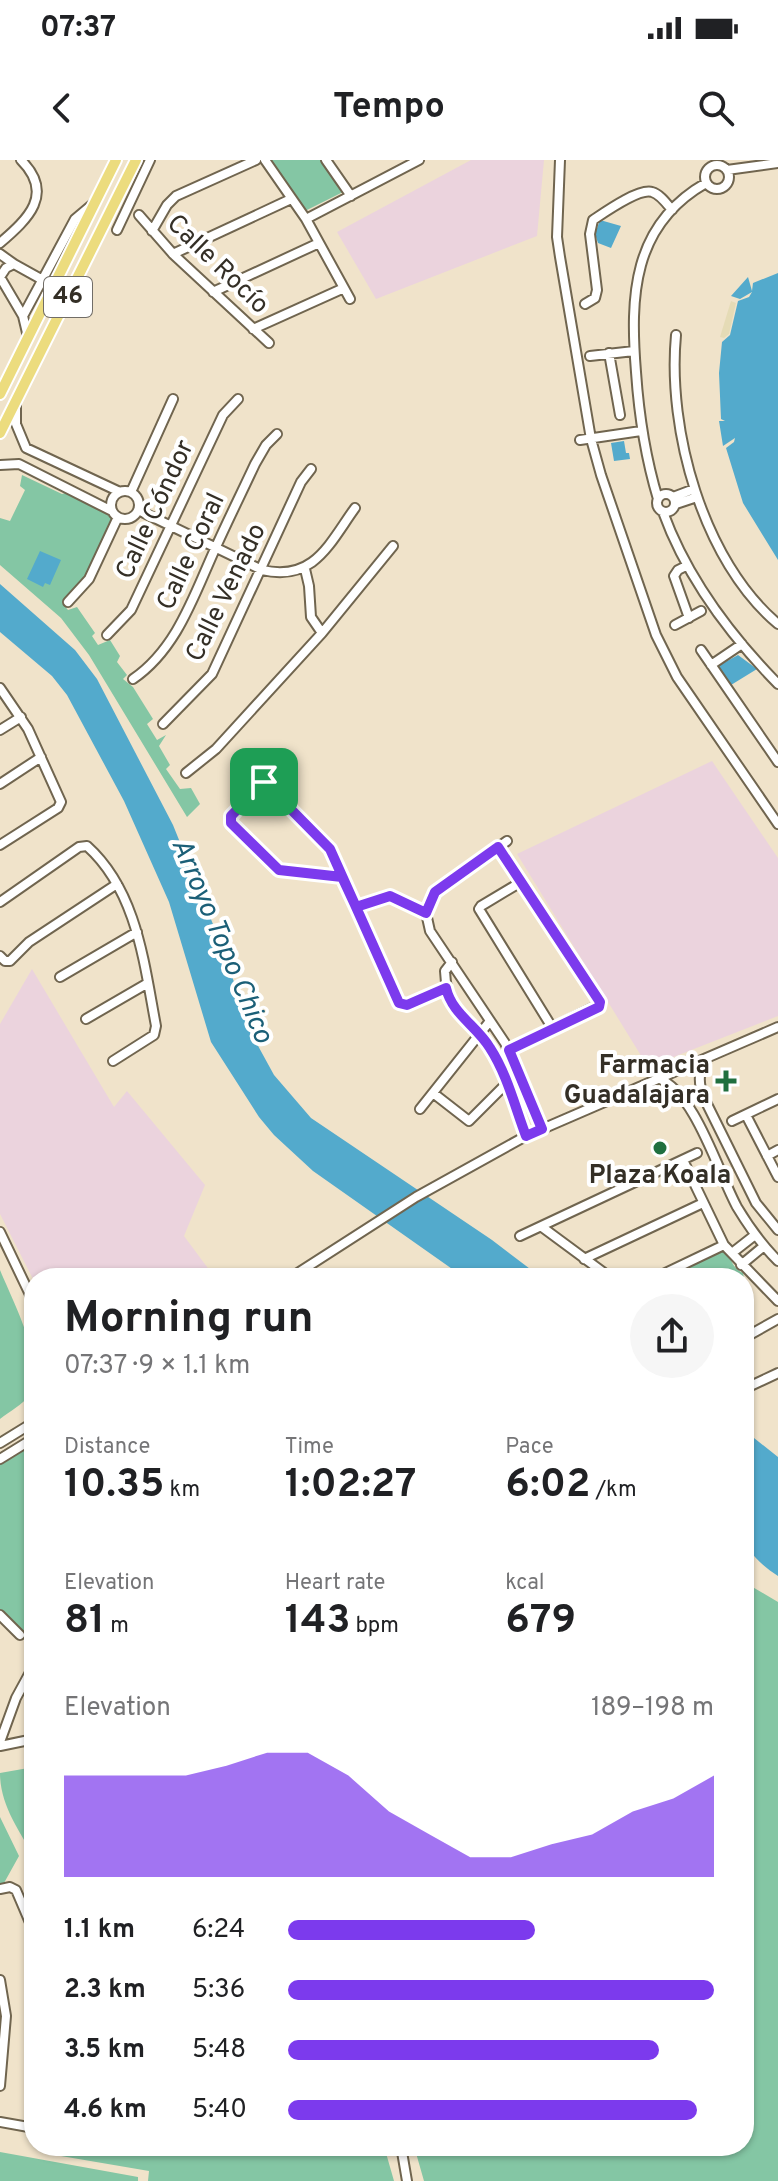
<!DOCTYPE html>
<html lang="en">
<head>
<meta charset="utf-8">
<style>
	:root { --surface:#fff; --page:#f6f6f6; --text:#202124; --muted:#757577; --accent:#7c3aed }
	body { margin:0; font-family:Overpass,sans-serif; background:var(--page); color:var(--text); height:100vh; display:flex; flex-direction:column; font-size:30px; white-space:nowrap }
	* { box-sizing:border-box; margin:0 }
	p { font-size:26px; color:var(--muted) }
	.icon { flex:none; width:44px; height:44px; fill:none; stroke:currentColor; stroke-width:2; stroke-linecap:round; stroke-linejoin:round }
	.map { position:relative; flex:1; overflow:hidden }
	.panel { position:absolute; left:24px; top:1108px; width:730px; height:888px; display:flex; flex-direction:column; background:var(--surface); border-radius:32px; box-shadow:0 2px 6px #0004 }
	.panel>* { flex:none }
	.pin { position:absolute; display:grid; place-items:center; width:68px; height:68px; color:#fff; margin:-34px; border-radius:16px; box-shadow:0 4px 12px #0006 }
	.round { display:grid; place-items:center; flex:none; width:84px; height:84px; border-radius:42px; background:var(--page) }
	.summary { display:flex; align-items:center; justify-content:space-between; height:136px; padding:0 40px }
	h1 { font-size:44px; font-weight:700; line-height:60px }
	.stats { display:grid; grid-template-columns:repeat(3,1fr); gap:12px; height:136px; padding:8px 40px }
	.stats div { display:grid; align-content:center }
	.stats b { font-size:40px; font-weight:700 }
	.stats small { font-size:22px; font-weight:400 }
	.stats p { font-size:22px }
	.chart { height:224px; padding:16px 40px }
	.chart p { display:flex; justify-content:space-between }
	.chart svg { width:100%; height:144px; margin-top:8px; fill:var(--accent); opacity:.7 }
	ul { padding:0 40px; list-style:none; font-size:26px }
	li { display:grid; grid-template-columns:128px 96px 1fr; align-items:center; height:60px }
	li i { height:20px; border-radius:10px; background:var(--accent) }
	.status { display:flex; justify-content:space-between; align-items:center; height:56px; padding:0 40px; background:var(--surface); direction:ltr }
	.status svg { height:22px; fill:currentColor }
	header { display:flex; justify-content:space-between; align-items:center; height:104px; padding:0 40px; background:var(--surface); font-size:36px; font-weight:700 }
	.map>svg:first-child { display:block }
</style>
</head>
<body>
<div class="status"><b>07:37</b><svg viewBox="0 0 49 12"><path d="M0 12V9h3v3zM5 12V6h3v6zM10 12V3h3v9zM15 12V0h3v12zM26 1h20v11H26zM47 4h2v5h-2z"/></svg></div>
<header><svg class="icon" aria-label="back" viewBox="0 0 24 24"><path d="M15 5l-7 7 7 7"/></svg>Tempo<svg class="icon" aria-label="search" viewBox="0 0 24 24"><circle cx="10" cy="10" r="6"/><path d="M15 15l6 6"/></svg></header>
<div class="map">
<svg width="778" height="2021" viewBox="0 0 778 2021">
	<rect width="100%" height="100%" fill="#f0e3ca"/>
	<path fill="#ebd3dd" d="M471 0H544L537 76 376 139 337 72Z
		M712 601 778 698V856L648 907 517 694Z
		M32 809 114 947 127 931 205 1025 184 1076 210 1111 205 1118H34V1121L0 1054V864Z"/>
	<path fill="#84c6a4" d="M269 0H320L343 32 303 52Z
		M22 315 62 334 69 332 111 353 112 364 85 417 63 444 68 450 77 447 95 473 92 476 98 485 110 480 120 496 117 502 127 515 123 519 133 527 153 559 147 564 157 580 166 575 159 586 170 605 166 609 180 629 191 628 200 644 187 657 89 495 61 458 0 405V358L10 361 25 330 20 326Z
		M721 1091 728 1093C733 1103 732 1107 743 1113L744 1118H664Z
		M0 1110C11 1137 49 1210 30 1235 23 1244 9 1252 0 1259Z
		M32 1284H34L33 1485 0 1449V1304Z
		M744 1422 778 1442V2021H424L414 1986H744Z
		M34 1607V1697C19 1670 0 1645 0 1613Z
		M0 1657 19 1696 4 1723 0 1725Z
		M61 1986H384L394 2021H148L149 2011 61 1996Z
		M0 1992 138 2017V2021H0Z"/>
	<path fill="#e5dbb6" d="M731 141 736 143 729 174 724 178 720 177Z"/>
	<path fill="#53aacc" d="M600 60 621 66 611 88 598 83 595 74Z
		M778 113V400L743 343 726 288 734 282 735 278 723 286 719 261H725L721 259 719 213 722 182 730 175 738 141 749 137 752 132 740 139 731 136 748 117 752 131 753 123Z
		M624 281 626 293H629L630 299 614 301 611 283Z
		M40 391 61 400 50 425 45 423 43 427 27 419Z
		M0 424 75 490 97 519 173 665 223 789 251 873 274 915 311 958 492 1080 542 1118H465L313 1011 274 975 259 957 211 882 169 742 124 641 67 535 52 516 0 472Z
		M738 495 757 509 731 525 718 506Z
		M744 1270 778 1297V1416C763 1406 745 1392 745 1374 763 1356 746 1341 744 1322 742 1305 744 1287 744 1270Z"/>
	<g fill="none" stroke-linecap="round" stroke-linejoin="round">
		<defs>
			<path id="minor" d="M265 0 306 59 350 139
				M326 0 351 36
				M560 0 557 77 560 97 591 279 601 315 656 475 677 517 778 664
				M705 17a12 12 0 1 1 24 0a12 12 0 1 1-24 0Z
				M727 10 778 3
				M139 55 173 94 269 183
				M306 59 419 0
				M117 70 150 0
				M152 71 167 45 176 36 256 0
				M0 83C28 59 55 34 21 0
				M0 94 14 104
				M173 94 291 39
				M0 117 23 156 28 177
				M0 117 6 108 14 104 41 119
				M213 132 319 83
				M585 144 595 138 597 130 590 74 593 60C605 52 639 28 652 32 660 34 667 44 672 50
				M23 156 75 59 94 43
				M253 169 344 128
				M676 175C667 270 703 401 778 464
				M609 193 620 255
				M590 196 634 191
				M16 243V264L26 288 120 332
				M580 280 641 271
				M0 305 19 304 112 351
				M111 345a14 14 0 1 1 28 0a14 14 0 1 1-28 0Z
				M131 332 173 239
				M657 343a9 9 0 1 1 18 0a9 9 0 1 1-18 0Z
				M673 337 694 329
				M658 339C645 296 639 256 636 212 630 137 632 65 706 23
				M676 344 697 337
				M138 350 262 410C314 422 329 384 355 348
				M663 352C687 418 730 475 778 524
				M686 406 678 410 674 416 689 458
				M305 409 309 426 311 457 322 473
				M68 442 89 419 118 357
				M675 465 701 451
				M107 475 131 450 223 255 238 239
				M701 490 778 602
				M711 505 742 484
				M133 519C177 489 194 435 215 389 228 360 242 332 255 304L266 285 277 274
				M0 528 28 569 61 642 58 648 0 685
				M163 564 212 514 301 322 311 309
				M0 570 21 557
				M186 613 216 589 322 473 393 386
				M0 624 41 597
				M507 681 435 732 426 753 430 771 505 883 542 969
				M498 687 600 844 509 890
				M342 717 279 710 231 663V656L262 622 266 623 330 689 399 843 407 845 446 828
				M521 722 481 746 479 749 553 869
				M0 742 79 687 87 686C137 731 144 803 156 866L154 875 113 901
				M356 747 390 736 426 753
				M0 796 5 801H10L29 782 117 724
				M452 802 445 811C447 860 474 856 494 894 507 919 516 949 526 976
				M60 817 137 772
				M86 859 148 823
				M707 898C698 912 698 923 704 938L756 1043 778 1070
				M658 918C695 932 718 1012 737 1047 749 1067 762 1085 778 1101
				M433 933 469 961 506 924 520 916
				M420 949 490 861
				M746 955 778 1017
				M732 961 778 939
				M767 996 778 990
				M683 1000 724 1085 778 1141
				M542 1067 611 1118
				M0 1072 34 1143
				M520 1076 697 993
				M732 1093 755 1075
				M584 1099 703 1043
				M741 1105 764 1086
				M290 1118 416 1037 526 976 778 867
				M655 1118 724 1085
				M744 1178 778 1159
				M744 1229 778 1213
				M0 1283 34 1262
				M0 1299 34 1278
				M0 1455 20 1475
				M0 1582 16 1538 34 1505
				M0 1586 34 1579
				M0 1729 10 1727 16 1730 34 1772
				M0 1820 6 1856 0 1926
				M0 1962 34 1968
				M401 1986 407 2021"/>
			<path id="major" d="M0 234 116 0
				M0 273 136 0"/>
		</defs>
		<use href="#minor" stroke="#70654f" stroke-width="12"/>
		<use href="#major" stroke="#fff" stroke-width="14"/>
		<use href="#minor" stroke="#fff" stroke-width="8"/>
		<use href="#major" stroke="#ecdc7e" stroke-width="10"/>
	</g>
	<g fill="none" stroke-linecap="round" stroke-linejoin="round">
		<defs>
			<path id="route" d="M264 622 330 689 399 843 407 845 446 828C452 854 477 866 490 888 507 914 515 947 526 976L542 969 509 890 599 847 600 842 498 687 435 732 426 753 390 736 356 747 342 717 279 710 231 663V656L264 622"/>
		</defs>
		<use href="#route" stroke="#fff" stroke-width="16"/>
		<use href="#route" stroke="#7c3aed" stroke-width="10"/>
	</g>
	<g fill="#206f3f" stroke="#fff" stroke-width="3">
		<path d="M722 909h8v8h8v8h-8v8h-8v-8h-8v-8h8z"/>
		<circle cx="660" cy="988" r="8"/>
	</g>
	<g text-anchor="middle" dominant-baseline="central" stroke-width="8" stroke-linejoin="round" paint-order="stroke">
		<rect fill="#fff" stroke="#716d67" stroke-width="2" x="44" y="117" width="48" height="40" rx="6"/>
		<g font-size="24" font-weight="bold" fill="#342f26">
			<text x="68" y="137">46</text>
		</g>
		<g font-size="26" fill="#342f26" stroke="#fff">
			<text transform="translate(217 105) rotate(44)">Calle Rocío</text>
			<text transform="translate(156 350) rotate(-65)">Calle Cóndor</text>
			<text transform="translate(192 392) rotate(-65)">Calle Coral</text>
			<text transform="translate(227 433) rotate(-64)">Calle Venado</text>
		</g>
		<g font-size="26" font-weight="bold" fill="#342f26" stroke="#fff" text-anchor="end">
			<text x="710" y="906">Farmacia<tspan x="710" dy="30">Guadalajara</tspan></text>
			<text x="660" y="1016" text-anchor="middle">Plaza Koala</text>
		</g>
		<g font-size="28" font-style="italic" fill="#1b5f77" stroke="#fff">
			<text transform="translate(221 781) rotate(67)">Arroyo Topo Chico</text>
		</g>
	</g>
</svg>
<div class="pin" style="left:264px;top:622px;background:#1e9e55"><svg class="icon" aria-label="arrive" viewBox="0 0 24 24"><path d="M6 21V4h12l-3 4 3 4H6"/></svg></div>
<section class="panel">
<div class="summary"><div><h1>Morning run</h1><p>07:37 · 9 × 1.1 km</p></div><a class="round"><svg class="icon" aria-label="share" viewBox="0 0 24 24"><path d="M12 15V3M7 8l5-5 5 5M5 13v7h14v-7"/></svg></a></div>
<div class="stats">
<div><p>Distance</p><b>10.35<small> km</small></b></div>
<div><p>Time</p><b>1:02:27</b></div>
<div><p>Pace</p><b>6:02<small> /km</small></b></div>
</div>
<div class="stats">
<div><p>Elevation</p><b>81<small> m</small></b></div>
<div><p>Heart rate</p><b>143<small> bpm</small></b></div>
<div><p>kcal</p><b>679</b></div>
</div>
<div class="chart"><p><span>Elevation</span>189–198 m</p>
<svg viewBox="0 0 160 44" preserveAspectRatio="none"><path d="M0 44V13L10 13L20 13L30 13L40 10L50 6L60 6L70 13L80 24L90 31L100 38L110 38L120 34L130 31L140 24L150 20L160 13V44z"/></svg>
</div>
<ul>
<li><b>1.1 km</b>6:24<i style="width:58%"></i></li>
<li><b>2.3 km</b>5:36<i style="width:100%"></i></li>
<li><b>3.5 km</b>5:48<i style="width:87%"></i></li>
<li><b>4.6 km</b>5:40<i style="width:96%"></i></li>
</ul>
</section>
</div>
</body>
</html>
